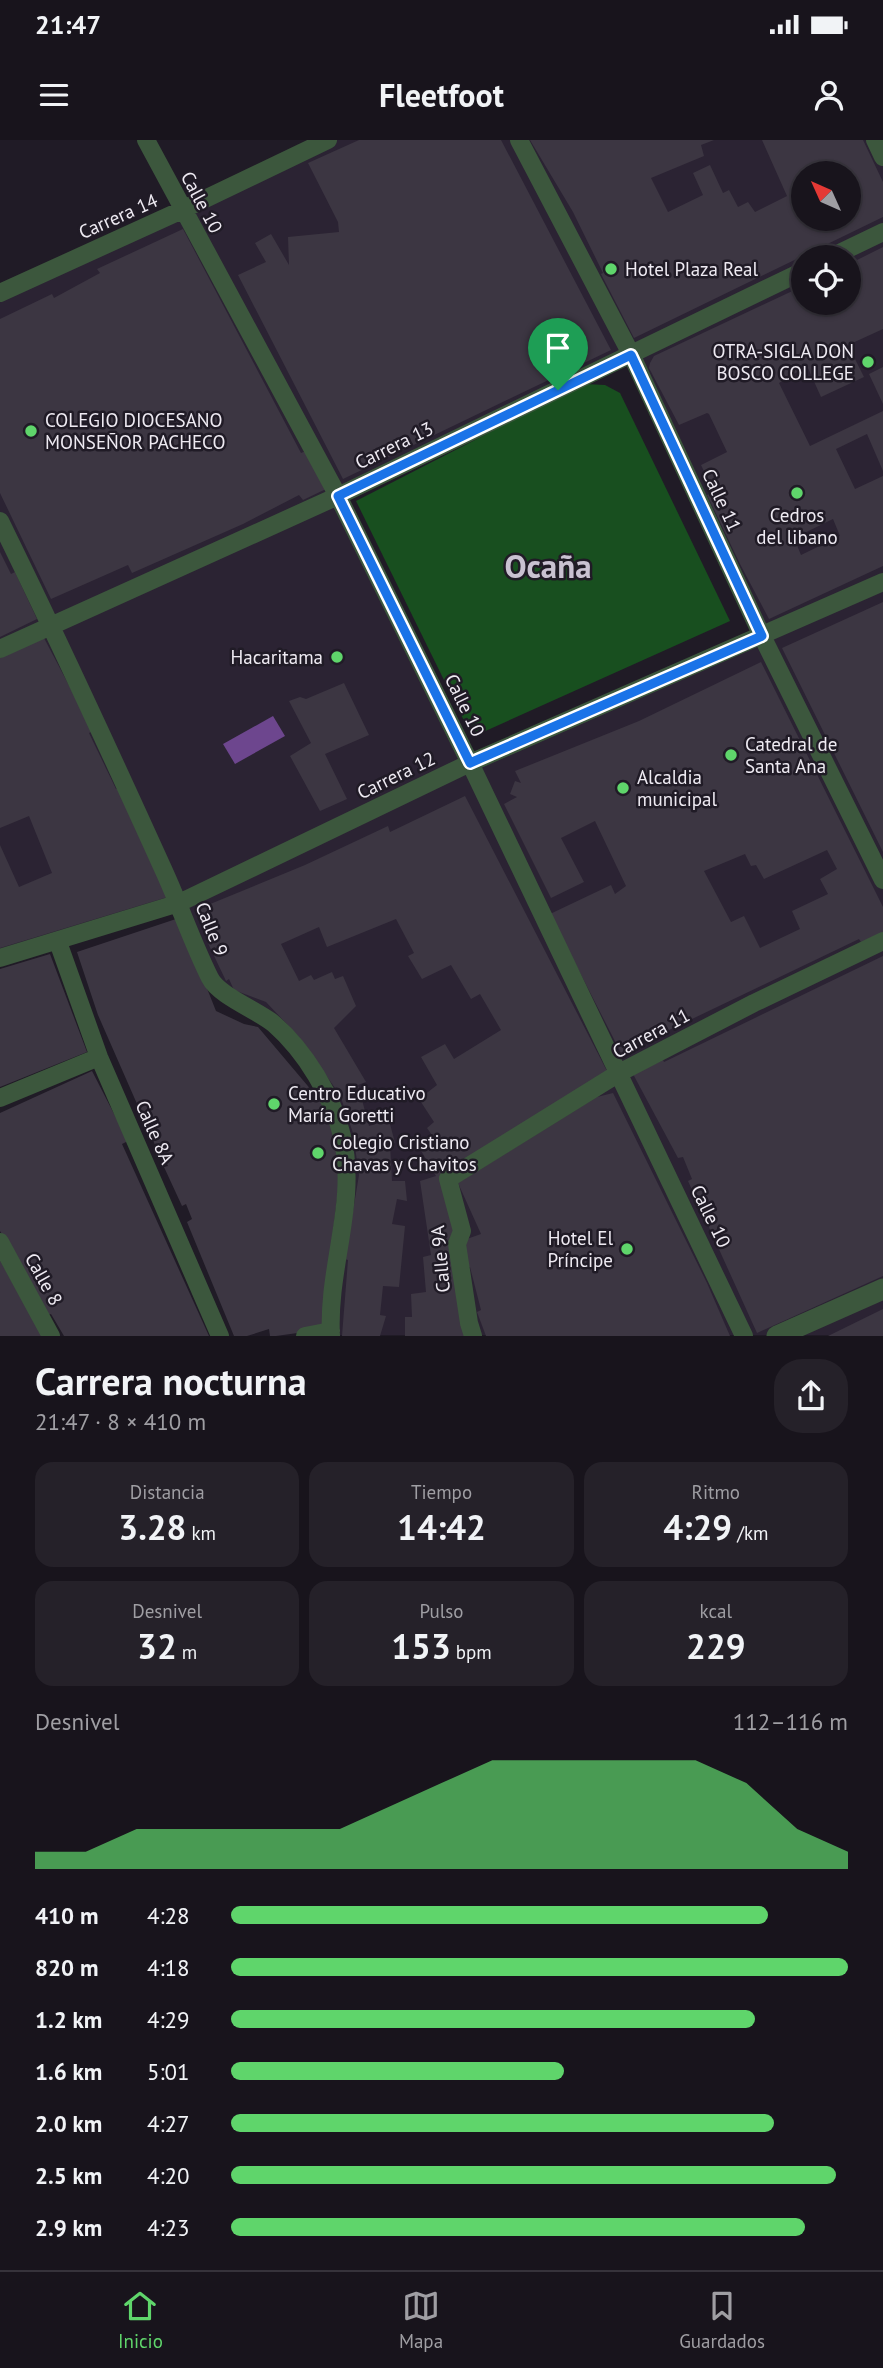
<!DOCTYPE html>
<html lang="es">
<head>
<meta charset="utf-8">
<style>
	:root { --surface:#18141c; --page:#252129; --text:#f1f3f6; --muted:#9f9ea3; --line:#36333b; --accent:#5fd56b }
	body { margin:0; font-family:"PT Sans",sans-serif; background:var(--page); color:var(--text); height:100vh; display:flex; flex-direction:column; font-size:26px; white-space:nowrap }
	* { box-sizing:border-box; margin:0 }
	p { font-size:23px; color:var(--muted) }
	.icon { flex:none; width:38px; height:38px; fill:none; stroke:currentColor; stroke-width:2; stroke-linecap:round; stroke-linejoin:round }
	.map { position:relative; height:1196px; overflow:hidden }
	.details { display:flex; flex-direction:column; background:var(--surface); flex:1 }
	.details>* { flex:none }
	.needle { width:46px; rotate:315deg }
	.controls { position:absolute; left:791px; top:21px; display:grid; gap:14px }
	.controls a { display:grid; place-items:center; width:70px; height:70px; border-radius:50%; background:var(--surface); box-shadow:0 2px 5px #0004,0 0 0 2px var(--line); font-size:35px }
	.pin { position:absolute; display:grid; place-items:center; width:60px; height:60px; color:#fff; margin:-72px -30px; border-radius:50% 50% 50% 0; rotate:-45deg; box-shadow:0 0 7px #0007 }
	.pin .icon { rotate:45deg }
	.round { display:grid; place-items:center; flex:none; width:74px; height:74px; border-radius:28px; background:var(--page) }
	.head { display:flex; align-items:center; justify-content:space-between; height:119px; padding:0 35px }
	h1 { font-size:38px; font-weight:700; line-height:52px }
	.stats { display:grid; grid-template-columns:repeat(3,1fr); gap:10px; height:119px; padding:7px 35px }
	.stats div { display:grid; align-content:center; border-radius:18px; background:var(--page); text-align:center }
	.stats b { font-size:35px; font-weight:700 }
	.stats small { font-size:19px; font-weight:400 }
	.stats p { font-size:19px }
	.chart { height:196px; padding:14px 35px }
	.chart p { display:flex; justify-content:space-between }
	.chart svg { width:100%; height:126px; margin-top:7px; fill:var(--accent); opacity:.7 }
	ul { padding:0 35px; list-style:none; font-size:23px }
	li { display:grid; grid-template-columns:112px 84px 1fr; align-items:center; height:52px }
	li i { height:18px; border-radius:9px; background:var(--accent) }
	.status { display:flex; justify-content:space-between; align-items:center; height:49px; padding:0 35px; background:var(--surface); direction:ltr }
	.status svg { height:19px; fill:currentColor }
	header { display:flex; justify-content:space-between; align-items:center; height:91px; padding:0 35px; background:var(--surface); font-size:32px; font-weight:700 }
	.menu { display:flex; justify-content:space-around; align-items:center; height:98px; border-top:2px solid var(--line); background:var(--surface); font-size:19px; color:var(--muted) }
	.menu a { display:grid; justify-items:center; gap:4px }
	.menu .current { color:var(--accent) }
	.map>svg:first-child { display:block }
</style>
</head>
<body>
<div class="status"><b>21:47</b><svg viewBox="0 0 49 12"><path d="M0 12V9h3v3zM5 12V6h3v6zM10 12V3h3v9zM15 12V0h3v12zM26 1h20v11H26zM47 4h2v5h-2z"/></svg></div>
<header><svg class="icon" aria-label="menu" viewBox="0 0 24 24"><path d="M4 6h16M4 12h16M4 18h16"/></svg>Fleetfoot<svg class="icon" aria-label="person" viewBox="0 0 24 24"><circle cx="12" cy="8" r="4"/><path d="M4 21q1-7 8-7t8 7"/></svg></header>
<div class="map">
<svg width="883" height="1196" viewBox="0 0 883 1196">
	<rect width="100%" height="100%" fill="#201b26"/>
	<path fill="#2b2333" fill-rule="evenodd" d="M334 0H883V1195H335L346 998 336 966 263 883 224 862 185 764 0 822V158ZM803 33H849V79H803ZM803 117H849V163H803ZM625 213 753 493 480 625 348 359Z"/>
	<path fill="#184f1f" d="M584 244 605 245 620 253 730 481 472 597 356 361Z"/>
	<path fill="#6d468e" d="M273 576 285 596 235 624 223 604Z"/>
	<path fill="#3c3642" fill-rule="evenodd" d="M359 0H501L611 210 343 339 238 135 266 122 255 103 271 94 289 125 288 97 339 92 338 82 308 23Z
		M530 0H714L701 5 704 16 651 38 668 72 703 55 693 33 710 25 723 53 729 50 738 67 748 62 755 72 787 56 762 0H863L883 42V77L634 198 601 134 603 133 573 72ZM803 33H849V79H803Z
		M183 89 301 313 306 311 326 349 303 360 299 355 243 384 132 433 128 425 51 459 0 353V179L52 154 54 158 100 133 97 129Z
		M883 107V189L848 205 864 237 821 257 807 226 779 243 810 306 883 271V331L867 294 836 309 855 349 883 336V426L769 479 740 424 707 355 714 352 701 325 727 312 709 274 707 273 679 285 649 228 650 223 654 216 803 146V163H849V124ZM833 379 840 396 801 415 794 398Z
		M883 227V264L869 234Z
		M0 412 11 434 15 432 37 479 0 497Z
		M883 462V712L782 508Z
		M44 498 93 591 89 593 116 649 119 648 171 756 0 808V705L19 747 52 733 29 676 0 688V518Z
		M761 522 883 767V793L861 802 859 799 621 913 550 774 611 745 615 754 626 746 595 681 561 698 584 742 551 758 504 664 517 657 510 654 515 641 521 643 515 631 639 581ZM827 710 837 729 820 739 828 754 792 771 800 789 760 808 744 776 731 782 704 731 745 714 751 726 756 725 764 739Z
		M344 543 369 595 325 614 347 659 320 671 290 616 311 603 289 561 300 557 306 559Z
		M465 656 608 933 443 1037 452 1070 468 1196H405V1177H412L411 1154 426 1152 423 1117 431 1115 420 1041 436 1036 420 1009 434 998 427 988 434 982 419 959 437 945 421 917 445 904 454 919 501 890 480 854 471 859 451 825 422 839 408 816 414 813 396 779 327 807 319 787 281 804 299 841 311 835 314 840 332 832 335 839 343 836 356 866 334 888 366 942 358 945 369 986 389 980 395 1003 390 1004 392 1041H405L407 1061 397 1059 392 1084 405 1086 399 1147 383 1146 380 1175 386 1176 380 1196H342L348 1120 345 1119 359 1035 353 993 340 955 298 896 266 862 234 850 229 839 226 841 207 801 198 769 305 725 388 686 390 692Z
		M179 778 216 871 244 884 258 887 329 971 339 996 338 1050 328 1135 326 1189 276 1196H270L269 1189 247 1196H234L187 1082 192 1079 186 1064 182 1066 164 1027 168 1026 162 1013 159 1014 98 875 77 812Z
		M50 814 87 912 0 947V829Z
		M883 816V1136L757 1193 688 1041 692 1039 683 1017 678 1018 633 934 663 920 664 922Z
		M92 931 128 1001 122 1004 209 1196H64L51 1174 48 1175 0 1091V973Z
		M613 953 707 1143 730 1196H486L477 1172 481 1170 470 1127 468 1128 464 1100 481 1094 458 1043 597 957Z
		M0 1120 42 1196H0Z
		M883 1169V1196H828Z"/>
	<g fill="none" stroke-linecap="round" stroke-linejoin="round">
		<path stroke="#3c573d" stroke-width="18" d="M146 0 338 356 470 623 744 1196
			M519 0 631 214 762 496 883 740
			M875 0 883 17
			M831 117 883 92
			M0 153 182 70 328 0
			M0 381C57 497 111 614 164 731 180 766 193 804 210 838 219 856 259 871 274 884 305 911 333 957 342 996 358 1062 327 1128 331 1196
			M0 509 338 356 803 131
			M58 802 99 917 220 1196
			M0 818 179 763 470 623 883 442
			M0 958 99 917
			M0 1102 51 1196
			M305 1196 331 1191
			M473 1196 469 1183 457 1104 462 1091 448 1039 619 933 754 863 883 801"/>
		<path stroke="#3c573d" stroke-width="21" d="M777 1196 883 1149"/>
	</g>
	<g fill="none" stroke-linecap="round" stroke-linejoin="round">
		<defs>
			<path id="route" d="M631 215 762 496 470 623 338 356Z"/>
		</defs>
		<use href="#route" stroke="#fff" stroke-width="14"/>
		<use href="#route" stroke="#1a73e8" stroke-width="9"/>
	</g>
	<g fill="#5fd56b" stroke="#201b26" stroke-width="2.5">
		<circle cx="611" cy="129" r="7"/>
		<circle cx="868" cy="222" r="7"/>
		<circle cx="31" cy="291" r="7"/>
		<circle cx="797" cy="353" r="7"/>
		<circle cx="337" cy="517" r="7"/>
		<circle cx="731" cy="615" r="7"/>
		<circle cx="623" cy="648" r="7"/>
		<circle cx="274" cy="964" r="7"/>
		<circle cx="318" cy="1013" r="7"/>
		<circle cx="627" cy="1109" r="7"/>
	</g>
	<g text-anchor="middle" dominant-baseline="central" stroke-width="5" stroke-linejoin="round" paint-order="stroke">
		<g font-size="19" fill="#eeeaf2" stroke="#201b26">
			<text transform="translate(202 62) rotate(62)">Calle 10</text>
			<text transform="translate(118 76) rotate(-24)">Carrera 14</text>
			<text transform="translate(394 305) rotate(-26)">Carrera 13</text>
			<text transform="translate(722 360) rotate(65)">Calle 11</text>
			<text transform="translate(465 565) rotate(64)">Calle 10</text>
			<text transform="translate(396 635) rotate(-26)">Carrera 12</text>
			<text transform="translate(212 789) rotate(68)">Calle 9</text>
			<text transform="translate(651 893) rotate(-28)">Carrera 11</text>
			<text transform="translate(155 992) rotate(66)">Calle 8A</text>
			<text transform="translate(711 1076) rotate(64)">Calle 10</text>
			<text transform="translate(440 1119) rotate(-95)">Calle 9A</text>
			<text transform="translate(44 1139) rotate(61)">Calle 8</text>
		</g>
		<g font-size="19" fill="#eeeaf2" stroke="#201b26" text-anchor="start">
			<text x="625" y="129">Hotel Plaza Real</text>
			<text x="854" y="211" text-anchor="end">OTRA-SIGLA DON<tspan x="854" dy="22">BOSCO COLLEGE</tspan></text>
			<text x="45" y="280">COLEGIO DIOCESANO<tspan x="45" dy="22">MONSEÑOR PACHECO</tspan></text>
			<text x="797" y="375" text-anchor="middle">Cedros<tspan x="797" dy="22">del libano</tspan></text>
			<text x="323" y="517" text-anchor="end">Hacaritama</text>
			<text x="745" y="604">Catedral de<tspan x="745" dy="22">Santa Ana</tspan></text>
			<text x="637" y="637">Alcaldia<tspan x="637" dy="22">municipal</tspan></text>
			<text x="288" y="953">Centro Educativo<tspan x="288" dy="22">María Goretti</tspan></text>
			<text x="332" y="1002">Colegio Cristiano<tspan x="332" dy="22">Chavas y Chavitos</tspan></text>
			<text x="613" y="1098" text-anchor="end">Hotel El<tspan x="613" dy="22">Príncipe</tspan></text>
		</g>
		<g font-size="33" font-weight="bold" fill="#c9c2d1" stroke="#201b26">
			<text x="548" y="425">Ocaña</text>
		</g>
	</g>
</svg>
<div class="controls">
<a><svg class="needle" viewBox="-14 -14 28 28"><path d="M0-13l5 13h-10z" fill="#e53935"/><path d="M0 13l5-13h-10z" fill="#9f9ea3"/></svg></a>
<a><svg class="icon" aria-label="locate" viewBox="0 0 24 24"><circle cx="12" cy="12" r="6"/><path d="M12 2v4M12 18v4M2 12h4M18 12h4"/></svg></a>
</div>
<div class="pin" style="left:558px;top:250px;background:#1e9e55"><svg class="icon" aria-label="arrive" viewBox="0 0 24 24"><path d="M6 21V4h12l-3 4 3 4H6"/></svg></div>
</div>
<section class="details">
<div class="head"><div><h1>Carrera nocturna</h1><p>21:47 · 8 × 410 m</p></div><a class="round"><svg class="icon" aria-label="share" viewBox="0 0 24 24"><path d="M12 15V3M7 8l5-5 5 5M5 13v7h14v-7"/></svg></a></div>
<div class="stats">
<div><p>Distancia</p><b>3.28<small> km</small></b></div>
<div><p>Tiempo</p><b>14:42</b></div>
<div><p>Ritmo</p><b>4:29<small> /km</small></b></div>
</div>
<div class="stats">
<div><p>Desnivel</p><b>32<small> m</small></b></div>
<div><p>Pulso</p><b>153<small> bpm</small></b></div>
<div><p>kcal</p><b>229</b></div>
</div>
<div class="chart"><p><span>Desnivel</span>112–116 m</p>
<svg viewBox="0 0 160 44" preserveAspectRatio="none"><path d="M0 44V38L10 38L20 30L30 30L40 30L50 30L60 30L70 22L80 14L90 6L100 6L110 6L120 6L130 6L140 14L150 30L160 38V44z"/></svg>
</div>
<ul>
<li><b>410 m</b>4:28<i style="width:87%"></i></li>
<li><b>820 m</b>4:18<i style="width:100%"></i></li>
<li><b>1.2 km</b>4:29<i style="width:85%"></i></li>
<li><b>1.6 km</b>5:01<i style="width:54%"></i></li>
<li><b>2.0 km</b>4:27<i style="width:88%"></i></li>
<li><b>2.5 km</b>4:20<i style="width:98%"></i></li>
<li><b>2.9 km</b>4:23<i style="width:93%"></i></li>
</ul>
</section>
<nav class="menu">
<a class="current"><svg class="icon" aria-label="home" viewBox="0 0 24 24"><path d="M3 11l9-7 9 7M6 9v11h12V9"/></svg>Inicio</a>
<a><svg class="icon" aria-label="map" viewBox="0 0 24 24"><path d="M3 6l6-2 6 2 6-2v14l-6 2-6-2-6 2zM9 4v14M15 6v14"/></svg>Mapa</a>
<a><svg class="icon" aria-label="saved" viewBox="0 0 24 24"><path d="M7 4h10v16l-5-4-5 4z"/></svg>Guardados</a>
</nav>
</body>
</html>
